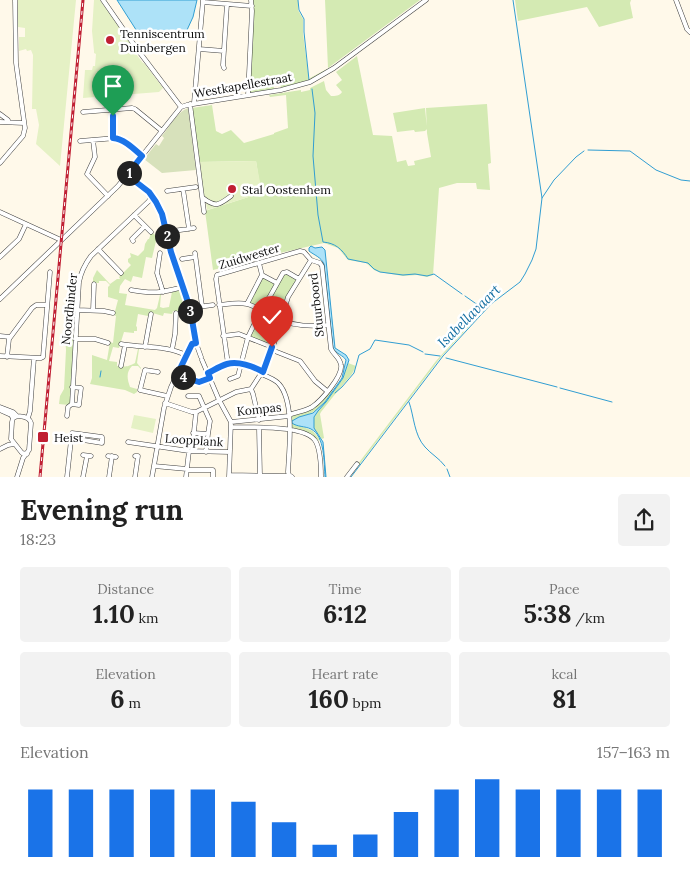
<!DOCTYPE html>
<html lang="en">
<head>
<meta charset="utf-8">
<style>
	:root { --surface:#fff; --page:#f2f2f2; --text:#222; --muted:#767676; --accent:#1a73e8 }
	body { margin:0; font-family:Lora,serif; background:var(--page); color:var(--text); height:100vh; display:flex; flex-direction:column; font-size:19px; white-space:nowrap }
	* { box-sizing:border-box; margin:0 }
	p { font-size:16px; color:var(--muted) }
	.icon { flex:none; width:28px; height:28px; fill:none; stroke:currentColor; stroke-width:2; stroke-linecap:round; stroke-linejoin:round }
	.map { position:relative; height:477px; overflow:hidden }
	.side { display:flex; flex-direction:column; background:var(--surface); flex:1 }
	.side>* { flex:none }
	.pin { position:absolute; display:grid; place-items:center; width:42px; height:42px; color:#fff; margin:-51px -21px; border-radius:50% 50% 50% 0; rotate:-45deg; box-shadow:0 0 5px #0007 }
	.pin .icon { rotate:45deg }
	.km { position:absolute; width:25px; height:25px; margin:-12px; border-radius:50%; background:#222; color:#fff; font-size:14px; line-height:25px; text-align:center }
	.round { display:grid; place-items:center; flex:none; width:52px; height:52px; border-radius:5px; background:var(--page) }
	.head { display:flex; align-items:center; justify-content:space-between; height:85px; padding:0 20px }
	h1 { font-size:28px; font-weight:800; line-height:38px }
	.figures { display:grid; grid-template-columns:repeat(3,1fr); gap:8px; height:85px; padding:5px 20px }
	.figures div { display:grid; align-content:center; border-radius:5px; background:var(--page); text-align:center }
	.figures b { font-size:25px; font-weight:800 }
	.figures small { font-size:14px; font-weight:400 }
	.figures p { font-size:14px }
	.chart { height:140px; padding:10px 20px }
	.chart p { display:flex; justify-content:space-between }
	.chart svg { width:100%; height:90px; margin-top:5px; stroke:var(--accent); stroke-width:6 }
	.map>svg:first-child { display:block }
</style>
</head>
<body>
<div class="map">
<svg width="690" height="477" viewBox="0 0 690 477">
	<rect width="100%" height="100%" fill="#fff9ea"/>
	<path fill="#d4eab3" d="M253 0H298V10L303 19V33L309 80 310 78 327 69 328 71 306 82 281 89 280 77 273 78 274 90 251 93 250 92Z
		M325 0H420L328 68Z
		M515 0H631L630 3 633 18 599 27 587 7 518 21Z
		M357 56 373 135 392 136 397 162 406 160 408 166 415 165 414 161 431 157 427 133 426 108 487 104 491 163 488 164 490 190 477 189 476 183H457L439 188 433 275 427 277 417 275 403 276 379 272 374 270 366 263 348 260 338 248 324 243 271 255 213 270 205 211 261 193 256 161 199 162 192 108 212 105 216 131 222 134 231 130 244 143 274 134V133L288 128 286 95 270 97 269 95 301 90V92L310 90V88L324 81 326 90 331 96C335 96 340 96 342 92L336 85 342 80 336 72Z
		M425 108 427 129 425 131 415 132 414 130 397 132 393 113Z
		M152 232 157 237 164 233 166 242 156 241 152 258 146 257 142 278 133 276 131 282 125 279 120 286 119 293 127 294 125 305 155 310 157 308 160 295 161 294 160 307 163 308 169 307 172 292 180 290 182 292 187 309 181 308 177 312 173 311 172 314 164 313 163 316 149 312 148 316 138 314 136 326 137 327V331H134V333L124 332 119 348 113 347 109 361 117 362V366C126 367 127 367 135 363L138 349H139L137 363 141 368V369L138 366H132C126 372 127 379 130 387L137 389V392L134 394 125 390 90 384 92 378V355L107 360 110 342 113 343 116 316 114 315 118 300 108 297V287L110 285 106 281H99V283H93V278L97 270 110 284 117 279H120L119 277 131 265 128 262V259L131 257 130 253 138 256 144 250 145 244 148 239H149L151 233Z
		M284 274H286L296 280 288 294 278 318 250 303 263 277 277 285Z
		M483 309 484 310 441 357 350 477H348L436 361Z
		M261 313 278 322 272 345H271L250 336Z
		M65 336H74L70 404 69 405 59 404 60 396 64 389 66 350Z
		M348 363 356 366 352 374 332 398 321 412 320 414 324 438 322 439C319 436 316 432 314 429 308 415 327 404 332 392L325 402 317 410 309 414 299 417 294 423 313 431 320 440 317 441 305 432 293 428 292 427 291 416 305 411 331 389 333 392 343 378Z"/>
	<path fill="#d7e1bb" d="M188 108 196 170 162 173 144 159 156 144 159 146 164 138 162 136C169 127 177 112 188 108Z"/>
	<path fill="#e5f1c5" d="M18 0H76L60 166 36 144 39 125 36 109H32L33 55 31 50 27 51 26 49 19 51V37H25V28L18 27Z
		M94 0H100L137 53 136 54 143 63H144L163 88 159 92 83 98 85 70H92L93 66H95L96 54 94 53V51L92 31Z
		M256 161 262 193 207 210 206 202 204 200 200 162Z
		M134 415 156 419 153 433 131 428Z"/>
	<path fill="#ade2f8" stroke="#319ed2" d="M117 0H197L193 17 187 30 179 35H166L143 38 140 36Z
		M311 246 315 248 322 247 325 250 335 348 346 355 349 360 343 378 326 402 318 411 314 417V428L323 442 326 477H325C324 463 325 436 311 429 305 426 297 427 292 423V421L299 417 313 413 325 402 342 378 346 360C343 355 336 354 333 348L324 264C321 257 314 255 309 251V248Z"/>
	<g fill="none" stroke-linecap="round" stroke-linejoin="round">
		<path stroke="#319ed2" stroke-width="1" d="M298 0 299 10 304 19V32L309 80
			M312 89 315 113 313 156 318 215 323 242C335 243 342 249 348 259L368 263 374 269 380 272 403 275 415 274 427 276 434 274 462 294
			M588 150 630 151 656 170 681 180 690 181
			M542 198 554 180 576 157 584 151
			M465 296 485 310
			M425 354 440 356
			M446 358 557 387
			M100 377 101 371
			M560 388 612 402
			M335 393 342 387 354 373 359 355 370 349 375 340 409 345 423 352
			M409 402C414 416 414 435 425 447 431 454 439 458 445 466
			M447 469 450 477
			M351 477 443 356 491 304 520 282 525 274 532 260 536 249 542 198 513 0"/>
		<defs>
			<path id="minor" d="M103 0 137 49 181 107
				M676 0 687 29 690 32
				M203 2 252 6
				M199 49 224 51
				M224 68 223 65 227 4
				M248 95 252 11 251 0
				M194 103 203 0
				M190 104 204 212
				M112 109 113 138
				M83 112 132 108 135 109 162 131
				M0 114 8 120V122
				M0 122 24 123
				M93 140 95 157 87 174 108 196
				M80 141 116 138 127 143 142 156
				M0 163 23 136 25 128 16 63 15 0
				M127 175 151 195 156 201 162 214 171 252 190 308 196 343 201 357
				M183 189 189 229
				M167 191 196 187
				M203 198C216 208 219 205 231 196
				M0 212 61 240
				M134 215 151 232
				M166 232 194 228
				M133 241 132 239 145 226
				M98 249 121 273
				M160 253 157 273 163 292
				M195 253 202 306
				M0 257 19 239 26 224
				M182 259 195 257
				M262 275 277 283
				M131 290C153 294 161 293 183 287
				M0 299 118 186 181 107 187 105 281 90 310 82 334 68 426 0
				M247 304 262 275 259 263
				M219 305C228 304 238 302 247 304 256 306 266 314 275 318 292 326 310 327 328 325
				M190 308 213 305
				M77 310 104 311 113 313
				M93 310 94 284
				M0 336 10 337
				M223 336 239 334 272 347
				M75 339H95L108 343
				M121 344C143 348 166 345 186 355L185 356
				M145 347 151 314
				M172 350 175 334 176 313
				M272 350 300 361 315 381 327 391
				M0 356 41 358 43 357 50 272
				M7 357 9 339 32 308 36 305H47
				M202 360 219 400 231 422 229 477
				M228 364 216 279 217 275 300 251 304 252 311 260
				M121 366 125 345
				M158 372 145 370 140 390 167 396
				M208 373C214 370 220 366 227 364 238 361 253 366 263 372
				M262 374C267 377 275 379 279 384 295 402 289 449 288 472L289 475 292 477
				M177 375 197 382 209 378
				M230 379 238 376 248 337 266 300 269 298 283 273 287 272 299 279
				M72 387 81 388 79 405 72 404 79 282C81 272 85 264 91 256L149 201 151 195
				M251 389 253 394 259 420
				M188 396H199L210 421 208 434 206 452
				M165 403 192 412H196L236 392 251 389 264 369 272 350 288 297 311 260
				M0 407 13 412 17 416
				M0 410 11 415 13 418
				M289 415C297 412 305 411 312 407 321 401 343 376 341 365 340 358 334 355 331 349L322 266 320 263 311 260
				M67 416 68 407 72 404
				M13 418C19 415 29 416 31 423L29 450 23 458 17 477
				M13 418 12 422 11 439 22 453 27 454
				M28 418 30 411 34 358
				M231 422 289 416
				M231 427C250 428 307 424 316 442 320 450 321 468 321 477
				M259 428 260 476
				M193 433 208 434
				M128 442 189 451 230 452
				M0 449 8 445 14 444
				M192 451 196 412
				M83 455 91 456
				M108 456 116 457
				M154 466 187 469
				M186 470H213V477
				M229 475 287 476 289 475
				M67 477 71 440 72 433 102 437V443L71 438
				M83 477 87 456
				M109 477 112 456
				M135 477 138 456H135
				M152 477 164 408 171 387 186 355 189 352 192 344 196 343
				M186 477 189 451
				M347 477 357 464"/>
		</defs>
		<use href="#minor" stroke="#3f3f3f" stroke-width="5"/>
		<use href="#minor" stroke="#fff" stroke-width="4"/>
		<defs>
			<path id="rail" d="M40 477 83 0"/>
		</defs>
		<use href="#rail" stroke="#c01f33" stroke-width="3"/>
		<use href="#rail" stroke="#fff" stroke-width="1" stroke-dasharray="4" stroke-linecap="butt"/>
	</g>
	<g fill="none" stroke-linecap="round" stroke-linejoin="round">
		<defs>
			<path id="route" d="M113 116V138C124 139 133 148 142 156L127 175 149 192 156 202 162 214 171 252 190 308 196 343 192 344 177 375 199 382 210 378 208 373C214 370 220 366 227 364 238 361 253 366 263 372L272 347"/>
		</defs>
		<use href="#route" stroke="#fff" stroke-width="10"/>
		<use href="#route" stroke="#1a73e8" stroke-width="6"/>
	</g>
	<g fill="#c01f33" stroke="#fff" stroke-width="2">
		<circle cx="110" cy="40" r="5"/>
		<circle cx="232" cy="189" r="5"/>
		<rect x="37" y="431" width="12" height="12" rx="2.5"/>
	</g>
	<g text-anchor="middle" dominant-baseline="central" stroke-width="5" stroke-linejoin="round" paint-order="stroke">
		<g font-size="12" fill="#0c0c0c" stroke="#fff" text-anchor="start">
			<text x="120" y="33">Tenniscentrum<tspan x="120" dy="14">Duinbergen</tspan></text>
			<text x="242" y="189">Stal Oostenhem</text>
			<text x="54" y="437">Heist</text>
		</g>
		<g font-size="12" fill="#0c0c0c" stroke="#fff">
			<text transform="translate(243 85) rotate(-10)">Westkapellestraat</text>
			<text transform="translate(249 256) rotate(-17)">Zuidwester</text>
			<text transform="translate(316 305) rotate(-96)">Stuurboord</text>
			<text transform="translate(69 309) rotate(-84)">Noordhinder</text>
			<text transform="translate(259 409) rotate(-6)">Kompas</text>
			<text transform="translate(194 440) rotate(4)">Loopplank</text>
		</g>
		<g font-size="14" font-style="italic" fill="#116da1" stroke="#fff">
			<text transform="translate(469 316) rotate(-45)">Isabellavaart</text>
		</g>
	</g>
</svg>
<div class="pin" style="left:113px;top:116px;background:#1e9e55"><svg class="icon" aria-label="arrive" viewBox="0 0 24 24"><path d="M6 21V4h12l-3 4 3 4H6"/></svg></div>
<div class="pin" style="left:272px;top:347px;background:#d93025"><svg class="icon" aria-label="check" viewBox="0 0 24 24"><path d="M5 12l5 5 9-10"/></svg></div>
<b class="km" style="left:129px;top:173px">1</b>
<b class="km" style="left:167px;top:236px">2</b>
<b class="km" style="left:190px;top:311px">3</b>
<b class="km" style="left:183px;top:377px">4</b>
</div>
<section class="side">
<div class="head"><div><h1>Evening run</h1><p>18:23</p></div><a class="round"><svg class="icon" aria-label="share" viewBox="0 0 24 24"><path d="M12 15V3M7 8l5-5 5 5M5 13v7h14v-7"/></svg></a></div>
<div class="figures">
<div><p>Distance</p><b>1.10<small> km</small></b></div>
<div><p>Time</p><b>6:12</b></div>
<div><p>Pace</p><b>5:38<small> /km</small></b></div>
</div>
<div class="figures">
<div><p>Elevation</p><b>6<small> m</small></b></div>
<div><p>Heart rate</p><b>160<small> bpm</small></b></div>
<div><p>kcal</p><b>81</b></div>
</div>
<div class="chart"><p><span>Elevation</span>157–163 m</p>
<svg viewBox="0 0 160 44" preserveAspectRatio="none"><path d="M5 44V11M15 44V11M25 44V11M35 44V11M45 44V11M55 44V17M65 44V27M75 44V38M85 44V33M95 44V22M105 44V11M115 44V6M125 44V11M135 44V11M145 44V11M155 44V11"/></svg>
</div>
</section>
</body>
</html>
